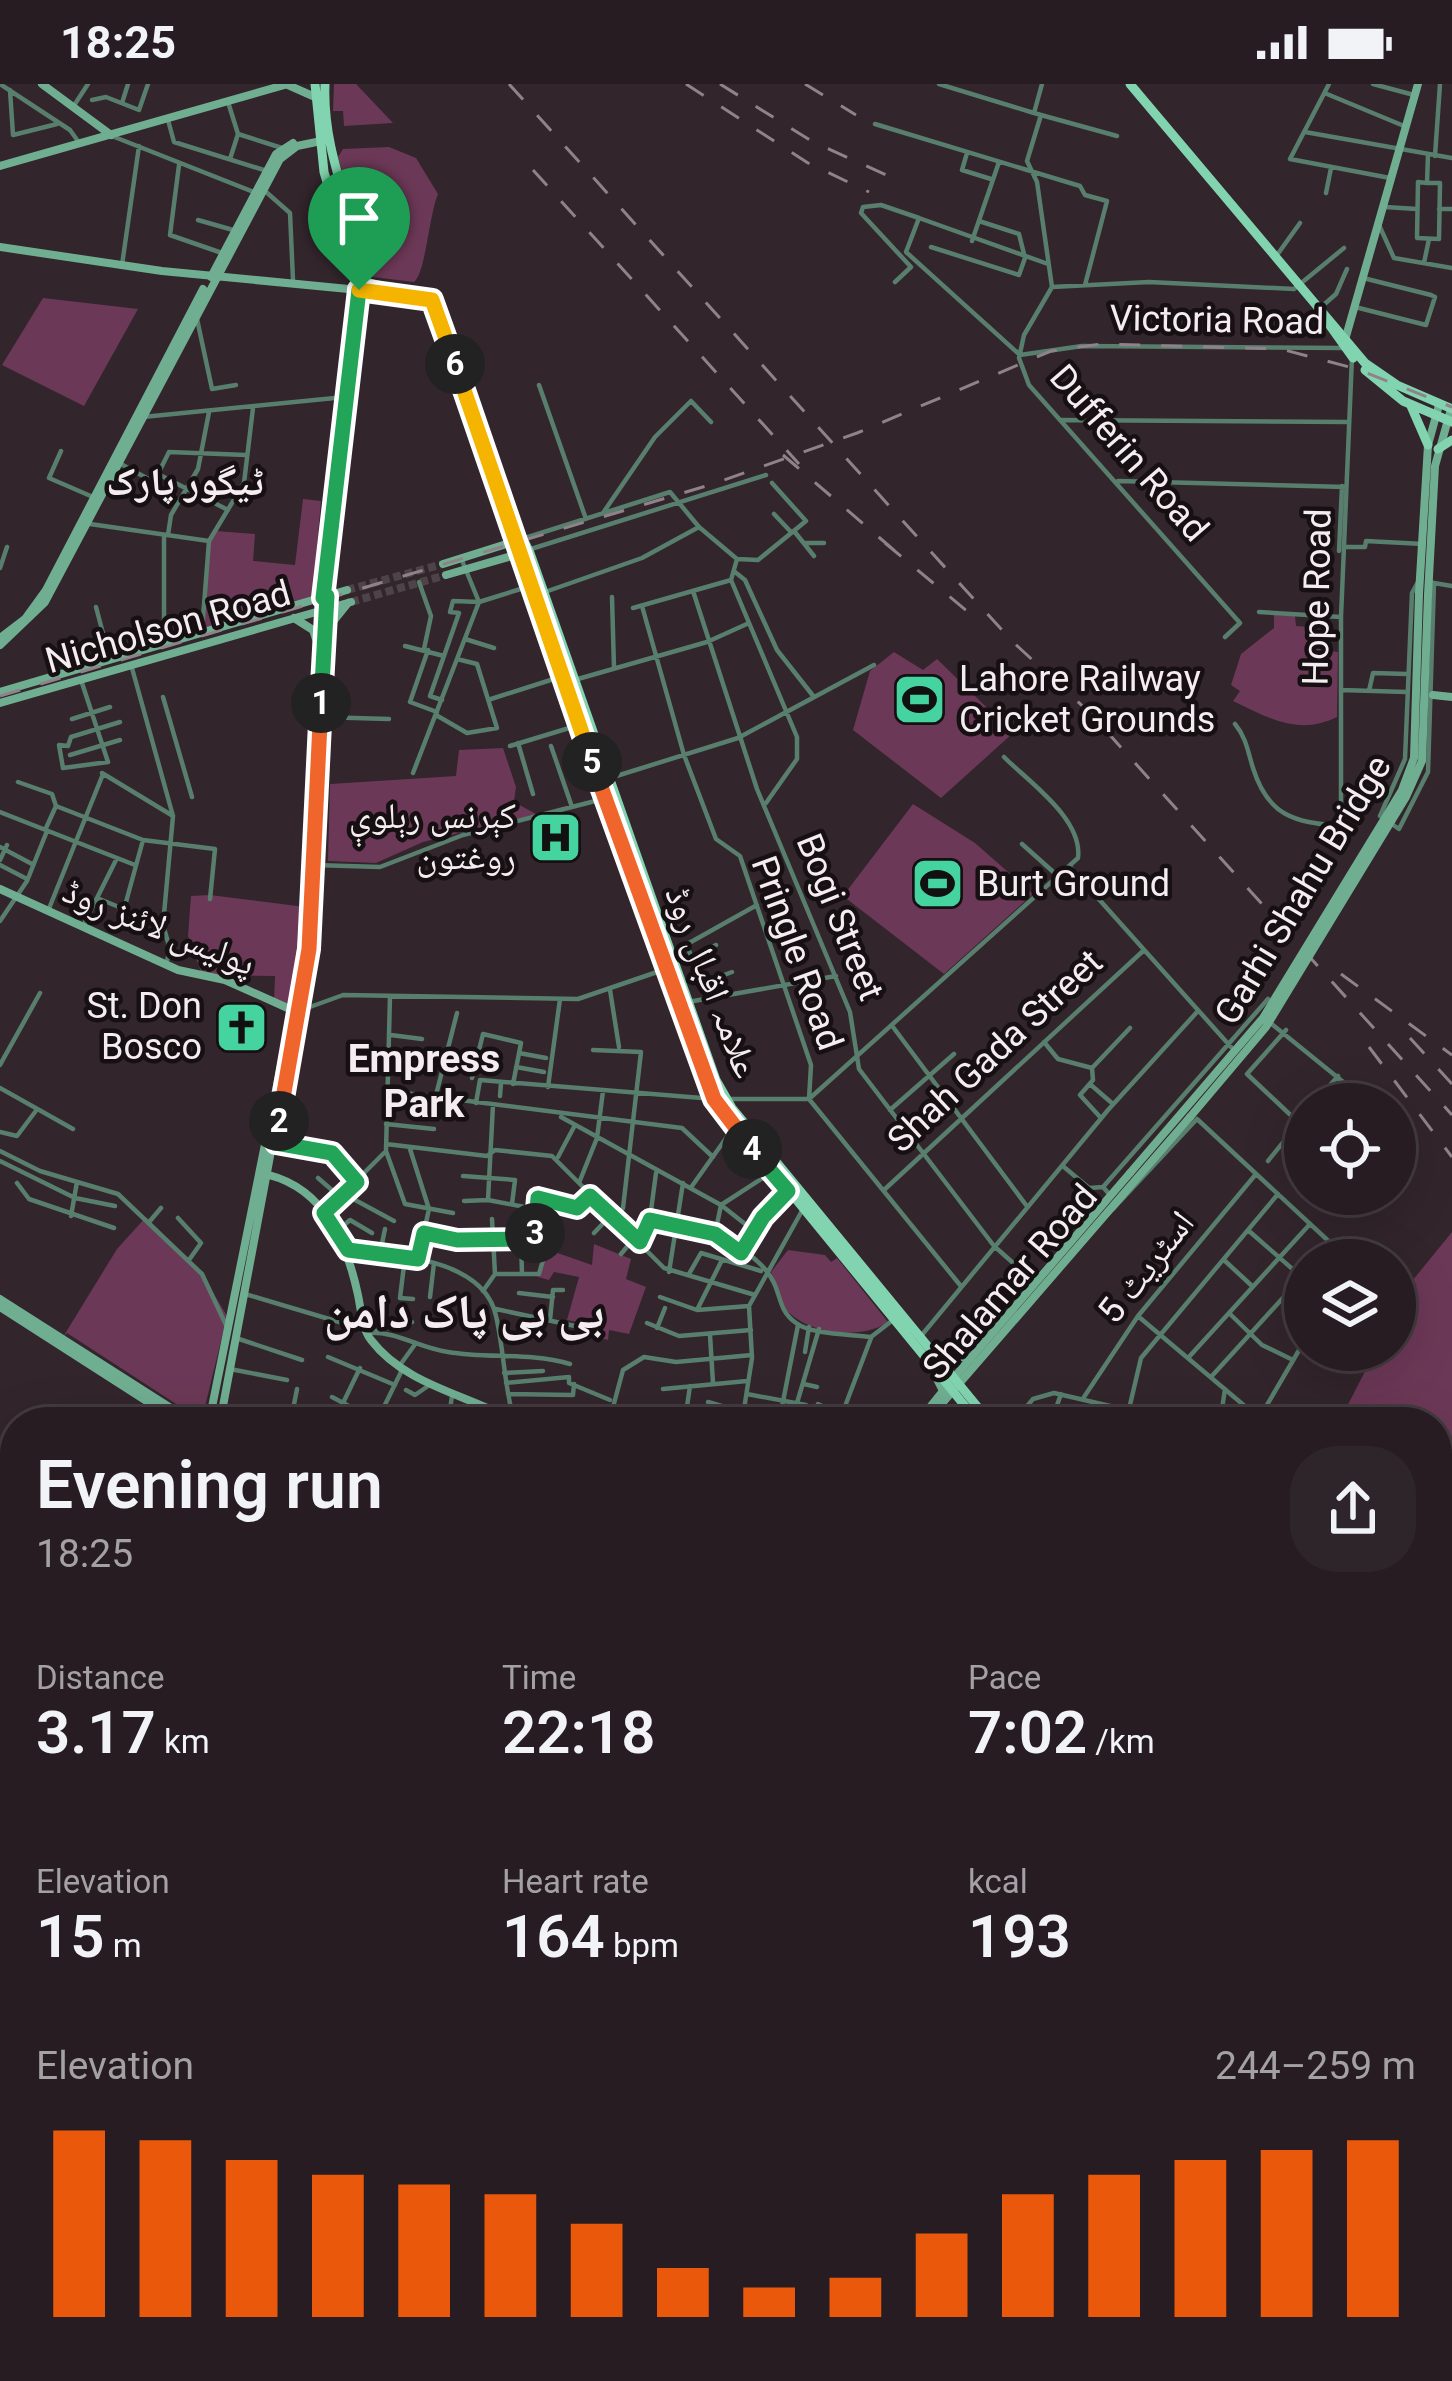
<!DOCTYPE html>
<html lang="en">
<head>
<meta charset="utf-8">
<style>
	:root { --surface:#261c21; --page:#2e252a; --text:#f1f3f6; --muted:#a4a1a5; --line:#423a3f; --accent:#ea580c }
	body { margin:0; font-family:Roboto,"Noto Naskh Arabic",sans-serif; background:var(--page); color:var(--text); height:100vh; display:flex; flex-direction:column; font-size:45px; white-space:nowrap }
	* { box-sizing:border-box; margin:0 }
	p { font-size:39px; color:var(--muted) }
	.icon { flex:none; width:66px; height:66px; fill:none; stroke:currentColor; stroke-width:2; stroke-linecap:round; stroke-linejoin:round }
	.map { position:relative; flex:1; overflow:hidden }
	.sheet { position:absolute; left:0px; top:1323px; width:1452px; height:975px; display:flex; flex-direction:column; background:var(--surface); border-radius:48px 48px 0 0; box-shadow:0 12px 48px #0002,0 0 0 3px var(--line) }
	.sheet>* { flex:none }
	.tools { position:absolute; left:1284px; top:999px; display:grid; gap:24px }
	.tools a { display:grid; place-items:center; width:132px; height:132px; border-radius:50%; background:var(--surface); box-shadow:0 12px 48px #0002,0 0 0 3px var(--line); font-size:60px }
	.pin { position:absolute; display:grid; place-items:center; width:102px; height:102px; color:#fff; margin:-123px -51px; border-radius:50% 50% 50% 0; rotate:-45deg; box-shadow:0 0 12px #0007 }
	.pin .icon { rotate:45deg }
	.km { position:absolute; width:60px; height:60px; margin:-30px; border-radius:50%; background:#222; color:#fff; font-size:33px; line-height:60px; text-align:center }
	.round { display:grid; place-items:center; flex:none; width:126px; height:126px; border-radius:48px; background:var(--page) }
	.headline { display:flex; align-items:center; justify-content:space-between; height:204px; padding:0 36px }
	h1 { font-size:66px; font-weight:600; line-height:90px }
	.stats { display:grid; grid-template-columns:repeat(3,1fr); gap:18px; height:204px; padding:12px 36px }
	.stats div { display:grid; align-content:center }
	.stats b { font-size:60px; font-weight:600 }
	.stats small { font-size:33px; font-weight:400 }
	.stats p { font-size:33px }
	.chart { height:336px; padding:24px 36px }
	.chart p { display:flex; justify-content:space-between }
	.chart svg { width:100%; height:216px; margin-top:12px; stroke:var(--accent); stroke-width:6 }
	.status { display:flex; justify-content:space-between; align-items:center; height:84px; padding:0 60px; background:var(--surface); direction:ltr }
	.status svg { height:33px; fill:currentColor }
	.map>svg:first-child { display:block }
</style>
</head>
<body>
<div class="status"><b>18:25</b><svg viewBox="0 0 49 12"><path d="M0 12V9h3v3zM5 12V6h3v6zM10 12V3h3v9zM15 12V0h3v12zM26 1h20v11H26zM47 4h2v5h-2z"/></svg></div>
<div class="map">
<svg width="1452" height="2297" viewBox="0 0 1452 2297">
	<rect width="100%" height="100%" fill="#32252c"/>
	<path fill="#6c3857" d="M334 0H356L393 39 344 42 343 27H333Z
		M389 63 416 74 438 110C429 131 426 188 414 198L373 193C376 153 348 113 338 73L343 65Z
		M43 214 138 225 84 322 2 281Z
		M303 415 321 417 312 518 201 550 209 457 216 447 255 450 253 477 295 481Z
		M1274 531 1295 532 1296 542 1326 544 1325 566 1338 568 1337 633C1299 652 1268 634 1233 617L1240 607 1231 601 1241 570 1274 544Z
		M894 568 923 586 937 575 1013 649 941 714 853 646 870 587Z
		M503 664 516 703 514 718 536 730 423 758 376 779 328 777 330 700 456 692 459 666Z
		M913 720 975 759 1033 810 944 890 843 812Z
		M210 811 305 823 300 929 274 917 275 892 202 891 188 852 191 812Z
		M146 1133 202 1190 227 1232 203 1331 190 1329 67 1249 63 1253 117 1165Z
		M1452 1148V1364L1437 1367V1338H1339L1376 1266H1395L1399 1213Z
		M594 1160 631 1175 626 1195 646 1203 629 1250 609 1246 608 1256 576 1248 577 1238 567 1236 579 1193 554 1188 549 1196 538 1193 546 1165 592 1181Z
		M788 1166 825 1171 831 1178 837 1174 888 1238C861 1257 804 1250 784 1223 776 1214 776 1199 771 1188Z
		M0 1705 15 1706V2067L0 2060Z
		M0 2088 15 2097V2283H53L44 2297H0Z
		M352 2283H530L533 2297H368Z"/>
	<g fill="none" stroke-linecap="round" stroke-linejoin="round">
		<path stroke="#4f434a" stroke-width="8" stroke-dasharray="8 4" stroke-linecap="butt" d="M347 506 443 480
			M351 518 446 491"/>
		<path stroke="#587e6d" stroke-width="4.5" d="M0 0 70 46 80 60
			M939 0 1034 29
			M1042 0 1034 29 1041 31 1027 77 1037 98 1052 203 1024 251 1019 274 1029 301 1240 539 1225 553
			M1329 0 1290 75 1390 94
			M1373 0 1414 11
			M10 6 13 51 57 40
			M1327 10 1404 42
			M92 16 106 13 139 26 148 0
			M228 18 238 50 230 75
			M122 19 128 0
			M73 23 88 0
			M1041 31 1117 52
			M168 36 174 58 267 87
			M875 40 1080 102 1085 111 1107 117 1085 201
			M1305 48 1452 74
			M238 50 282 64
			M112 52 256 109
			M967 69 962 86 991 95
			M1435 72 1440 0
			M179 81 170 151 222 169
			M1427 99H1440L1439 155 1417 154 1418 98 1427 99 1428 71
			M265 107 290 129 293 196
			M1326 109 1331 84
			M1385 123 1417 125
			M1439 125H1452
			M198 136 233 146
			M1379 141 1394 174 1452 184
			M972 157 999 78
			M931 163 1019 191 1025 174 1019 150 979 137
			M1277 171 1300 139
			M1424 179 1429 155
			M1048 180 919 134 906 168 1020 271 1082 262 1343 264
			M122 181 139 62
			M895 198 911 183 861 129 863 123 881 121 919 134
			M1052 203 1149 198 1294 205 1344 164
			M1355 223 1426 241 1435 213 1431 211 1363 194
			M1320 224 1336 210 1347 185
			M197 235 212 305 236 301
			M539 301 586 435
			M143 333 345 313
			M1062 336 1349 338
			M61 367 49 394 93 413
			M119 379 154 398 169 368 246 371
			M158 390 228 426
			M1118 397 1346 403
			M603 429 655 353 691 317 711 338
			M774 430 791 448
			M90 440 209 457
			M794 447 814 472
			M168 451 171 431 198 385 209 328
			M525 454 670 408 699 443 737 475 731 496 633 524
			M804 459H824
			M1345 463H1365L1366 457 1423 460
			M531 465 766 391
			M1339 467 1342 402
			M737 475 758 476 806 437 772 399
			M0 484 7 463
			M735 488 745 496 777 566 814 613
			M731 496 797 653V675L766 719
			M419 498 431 532 424 565
			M1418 498 1412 509 1405 675 1380 732 1399 745 1428 688 1434 499 1429 497
			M1434 499 1452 502
			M693 507 757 705 850 928 859 985 994 1162 1036 1199
			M545 508 642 474 699 443
			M612 513 614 584
			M642 522 684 671 716 755 740 772 811 981 809 1015 960 1201
			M96 523 110 576
			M1259 528 1341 533
			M202 547 209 457 244 399 253 324
			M465 555 494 564
			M164 559V451
			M405 562 444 572
			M428 566 410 618 437 628
			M132 584 173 732 163 841 170 865 166 881
			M578 595 707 558 749 539
			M82 599 108 678 63 684 59 661 68 662 71 653 120 638
			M1341 606 1406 608
			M1369 607 1373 589 1407 590
			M163 613 192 713
			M491 615 560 593
			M442 616 430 612 459 529 450 528 453 517 479 518 527 503
			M436 631 467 649 497 644 477 580 457 575
			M320 633 389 635
			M72 635 110 623
			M1235 640C1246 653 1248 668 1253 684 1268 732 1294 738 1339 742
			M518 659 533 710
			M510 662 579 641
			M551 662 572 723
			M70 671 120 656
			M102 689 173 732
			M413 689 479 518 461 474
			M610 694 738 654 874 581
			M18 698 52 710 56 722 46 744
			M56 722 143 756 215 765 210 815
			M0 728 135 781
			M1341 753V533L1352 273
			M1022 760 1059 793
			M0 763 32 780
			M0 776 7 761
			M0 781 27 795
			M314 781 380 783 463 751 603 715
			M1071 784 1231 963
			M97 814 163 841
			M48 827 103 690
			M123 829 143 756
			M0 837 27 797 47 747
			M83 842 117 774
			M686 860 703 899 732 888
			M673 868 757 821
			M692 876 716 861
			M610 906 619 963
			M390 912 386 1067 405 1120 453 1129
			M688 918 836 892
			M299 927 343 911 578 915 663 886
			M1268 937 1363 1014V1020
			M893 943 1026 1121
			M1286 946 1247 990 1299 1039
			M391 951 422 955
			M1044 958 1058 975 1092 984
			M593 966 641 968 623 1124 616 1135
			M519 969 546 974
			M391 971 423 973
			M0 981 40 909
			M516 983 544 988
			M472 994 483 950 521 959 513 1000
			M1091 1001 1113 1020
			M548 1003 560 915
			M0 1004 73 1045
			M389 1007 682 1044 713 1073
			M436 1011 457 929
			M500 1012 501 999
			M476 1019 480 996 714 1015H809L1078 774C1083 735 1029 698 1004 673
			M1314 1020 1338 992
			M493 1021 488 1116 535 1125V1155
			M890 1026 954 970
			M561 1033 721 1121 772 1088
			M1101 1034 1080 1011 1093 996 1092 984 1130 944
			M1197 1035 1349 1176
			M386 1040 434 1045
			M0 1048 17 1052 35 1028
			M276 1059 332 1069 357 1098
			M386 1060 487 1072 495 1066 552 1072 664 1184 755 1211
			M410 1065 429 1125 418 1175
			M0 1067 40 1087 118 1110 202 1190 226 1241
			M558 1073 575 1041
			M0 1077 75 1114 115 1122
			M1268 1077 1305 1031
			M1064 1083 1089 1104 1103 1103
			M463 1092 515 1096 512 1120
			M318 1094 340 1113
			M17 1099 29 1115 114 1144
			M579 1099 597 1054 603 1007
			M692 1102 734 1043
			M884 1106 1143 867
			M344 1110 394 1137
			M1110 1111 1103 1103 1268 915
			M464 1117 488 1116
			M535 1125 538 1114 579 1124 590 1112
			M1113 1125 1195 1037
			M324 1129 384 1069
			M71 1132 77 1098
			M178 1134 201 1159 189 1176
			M492 1135 495 1190
			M650 1135C690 1144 754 1157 774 1199 781 1214 780 1228 796 1239 812 1251 850 1250 871 1253L893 1236
			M150 1137 161 1124
			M337 1147 350 1136 372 1149
			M1249 1147 1305 1196
			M424 1149 457 1156 549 1155 539 1190H495L483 1207
			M594 1149 611 1131
			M715 1150 721 1121 754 1147
			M521 1155 522 1190
			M640 1158 648 1149 656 1089
			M348 1165C393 1171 484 1174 496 1232 504 1266 504 1302 514 1336
			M380 1169 385 1145
			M741 1169 763 1133 788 1107
			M621 1170 635 1153
			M405 1173 400 1214 413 1215
			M1224 1176 1251 1201
			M669 1188 683 1099
			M689 1190 701 1169 761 1187
			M519 1209 553 1213
			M245 1210 366 1246
			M430 1213 434 1179
			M660 1213 697 1226 749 1222
			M1395 1215 1400 1219
			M698 1224 722 1176
			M496 1225 575 1242
			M1229 1229 1262 1261 1291 1275
			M1139 1233 1259 1334
			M550 1236 553 1206H563
			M647 1239 679 1252 751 1246
			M657 1244 665 1224
			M372 1248 412 1238
			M367 1249C398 1247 418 1264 448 1268 489 1275 528 1268 570 1280
			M710 1251 713 1299
			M921 1252 1108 1026 1197 928
			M236 1254 302 1276
			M805 1268 809 1243
			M328 1273 395 1301
			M1188 1274 1310 1140
			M400 1281 416 1259
			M230 1285 287 1296
			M504 1289 543 1287
			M1211 1293 1302 1193
			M506 1299 569 1293V1299L610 1316
			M804 1300 817 1303
			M663 1305 747 1297
			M406 1306 415 1311 431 1300
			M508 1310 573 1311 574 1300
			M747 1310 806 1321
			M332 1313 377 1337 403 1284
			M1084 1313 1138 1232 1256 1090
			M708 1318 742 1328
			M343 1319 360 1284
			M797 1319 819 1245
			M818 1320 840 1331
			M222 1322 291 1336 297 1305
			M510 1324H590
			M686 1329 690 1302
			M381 1331 398 1338
			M422 1338 424 1324
			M448 1338 452 1312
			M609 1338 623 1286 644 1273 676 1278 752 1271
			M638 1338 640 1323 679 1338
			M742 1338 752 1274 749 1222 803 1125
			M779 1338 798 1241
			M839 1338 871 1254
			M1014 1338 1033 1315 1054 1309 1179 1338
			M1051 1338 1061 1310
			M1126 1338 1141 1274 1278 1110
			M1220 1338 1225 1305
			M1257 1338 1305 1256
			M1450 1465 1452 1485
			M1437 1531 1452 1542
			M1437 1577 1452 1581
			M1437 1638 1452 1587
			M1437 1644 1452 1648
			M1437 1719 1452 1736
			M1437 1780 1452 1772
			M1437 1804 1452 1812
			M1437 1824 1452 1832
			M1437 1866 1452 1842
			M1437 1987 1452 1972
			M1437 2045 1452 2028
			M1437 2146 1452 2132
			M1437 2173 1452 2178
			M1437 2258 1452 2263
			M1033 2283 1070 2297
			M1262 2283 1299 2297
			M1375 2297 1380 2283"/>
		<path stroke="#70ae92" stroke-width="8" d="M42 0 111 51
			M288 1 315 13
			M0 82 288 0
			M0 163 162 187 359 206 317 557 307 814 296 907 209 1338
			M211 193 276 70 293 59
			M1345 256 1418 0
			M443 480 516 457
			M446 491 522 469
			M1419 510 1428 361 1439 321
			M1428 511 1435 382 1451 325
			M294 534 313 546 316 555
			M327 545 348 519
			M0 554 25 535 46 506 203 205
			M0 561 45 518 280 75 297 62 326 56
			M0 608 347 506
			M1433 611 1452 613
			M0 619 351 518
			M0 805 178 886 225 896 292 926
			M269 1091C326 1106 347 1160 358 1211 361 1225 362 1245 371 1256 406 1302 470 1311 516 1338
			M0 1215 193 1338
			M0 1223 179 1338
			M934 1270 971 1274
			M951 1297 1130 1089
			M220 1338 309 865 327 514
			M918 1338 943 1307 930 1281
			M926 1338 1190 1033
			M1437 1372 1452 1369
			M0 1441 2 1420
			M535 2283 538 2297
			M542 2283 545 2297
			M992 2283 1028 2297
			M49 2297 58 2283
			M59 2297 68 2283"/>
		<path stroke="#82d4b0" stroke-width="9" d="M315 0 324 88 359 206 429 216
			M325 0C322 72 356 130 366 198L431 214 501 410 530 469 716 996 732 1024 990 1338
			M1130 0 1365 279 1397 301 1452 325
			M1318 225 1353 274
			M1365 286 1403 317 1452 338
			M1411 322 1428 361
			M1438 365 1452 356
			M501 419 714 1015 978 1338
			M1437 1909 1452 1927
			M1437 1924 1452 1942
			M0 2066 15 2074
			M0 2085 15 2094
			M322 2283 338 2297
			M347 2283 363 2297"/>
		<path stroke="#8f8389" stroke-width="3" stroke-dasharray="21 21" stroke-linecap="butt" d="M509 0 901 435 1013 558 1090 629 1452 1031
			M686 0 808 79 869 108
			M720 0 813 58 893 94
			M805 0 856 31
			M533 86 799 380
			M783 371 895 467
			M885 459 973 532
			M0 612 713 400 857 349 1051 267 1101 260 1281 265 1357 285 1452 323
			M1341 890 1452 971
			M1410 954 1452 1000
			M1369 963 1452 1073"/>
		<path stroke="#70ae92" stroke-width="8" d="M1190 1033 1266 943 1406 713 1422 677 1428 511
			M1130 1089 1263 934 1402 706 1414 674 1419 510"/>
	</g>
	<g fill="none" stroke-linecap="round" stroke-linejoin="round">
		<defs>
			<path id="split-1" d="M321 619 327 512 323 514 359 206"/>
			<path id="split-2" d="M279 1037 309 865 321 619"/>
			<path id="split-3" d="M279 1037 276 1059 332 1069 357 1098 324 1129 348 1166 418 1175 424 1149 457 1156 535 1155V1149"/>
			<path id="split-4" d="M535 1149 538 1114 577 1124 590 1112 640 1158 650 1136 715 1150 741 1169 763 1133 788 1107 752 1065"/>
			<path id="split-5" d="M592 678 714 1015 752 1065"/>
			<path id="split-6" d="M455 280 592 678"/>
			<path id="split-7" d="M359 206 432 216 455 280"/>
		</defs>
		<use href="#split-1" stroke="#fff" stroke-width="24"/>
		<use href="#split-2" stroke="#fff" stroke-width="24"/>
		<use href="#split-3" stroke="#fff" stroke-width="24"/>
		<use href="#split-4" stroke="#fff" stroke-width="24"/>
		<use href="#split-5" stroke="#fff" stroke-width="24"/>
		<use href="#split-6" stroke="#fff" stroke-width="24"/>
		<use href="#split-7" stroke="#fff" stroke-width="24"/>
		<use href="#split-1" stroke="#22a559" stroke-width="15"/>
		<use href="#split-2" stroke="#f0652b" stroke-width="15"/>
		<use href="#split-3" stroke="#22a559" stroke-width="15"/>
		<use href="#split-4" stroke="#22a559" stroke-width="15"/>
		<use href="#split-5" stroke="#f0652b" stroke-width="15"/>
		<use href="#split-6" stroke="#f5b400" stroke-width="15"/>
		<use href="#split-7" stroke="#f5b400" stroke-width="15"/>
	</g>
	<defs>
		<symbol id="stadium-square" viewBox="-11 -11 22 22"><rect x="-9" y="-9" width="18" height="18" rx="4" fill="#45d49f" stroke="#161013"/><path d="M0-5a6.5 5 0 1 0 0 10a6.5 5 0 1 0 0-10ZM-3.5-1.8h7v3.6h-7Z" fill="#111"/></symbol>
		<symbol id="hospital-square" viewBox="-11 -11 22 22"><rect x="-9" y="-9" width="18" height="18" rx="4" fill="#45d49f" stroke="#161013"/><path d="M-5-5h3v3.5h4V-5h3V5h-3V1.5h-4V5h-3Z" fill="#111"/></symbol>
		<symbol id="church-square" viewBox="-11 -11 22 22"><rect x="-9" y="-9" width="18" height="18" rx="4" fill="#45d49f" stroke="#161013"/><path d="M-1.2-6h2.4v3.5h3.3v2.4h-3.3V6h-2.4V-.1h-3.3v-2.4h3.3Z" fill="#111"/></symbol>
	</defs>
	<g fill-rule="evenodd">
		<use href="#stadium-square" x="890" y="586" width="59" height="59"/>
		<use href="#hospital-square" x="526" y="724" width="59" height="59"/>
		<use href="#stadium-square" x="908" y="770" width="59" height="59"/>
		<use href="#church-square" x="212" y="914" width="59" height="59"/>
	</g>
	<g text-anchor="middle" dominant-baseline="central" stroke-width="9" stroke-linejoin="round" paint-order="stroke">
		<g font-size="36" fill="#f5ecf1" stroke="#161013">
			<text transform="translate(1217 236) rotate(1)">Victoria Road</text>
			<text transform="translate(1129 369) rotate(49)">Dufferin Road</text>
			<text transform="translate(1317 513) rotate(-89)">Hope Road</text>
			<text transform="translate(168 543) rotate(-16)">Nicholson Road</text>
			<text transform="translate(1303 806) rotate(-59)">Garhi Shahu Bridge</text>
			<text transform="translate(840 833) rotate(68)">Bogi Street</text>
			<text transform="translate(159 843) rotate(22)">پولیس لائنز روڈ</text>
			<text transform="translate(797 869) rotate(70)">Pringle Road</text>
			<text transform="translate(712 898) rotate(69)">علامہ اقبال روڈ</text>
			<text transform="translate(995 967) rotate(-43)">Shah Gada Street</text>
			<text transform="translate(1146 1183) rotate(-52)">اسٹریٹ 5</text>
			<text transform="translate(1010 1198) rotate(-49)">Shalamar Road</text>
		</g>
		<g font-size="36" fill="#f5ecf1" stroke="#161013" text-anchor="start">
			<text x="959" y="595">Lahore Railway<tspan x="959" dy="41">Cricket Grounds</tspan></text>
			<text x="516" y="732" text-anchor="end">کېرنس رېلوې<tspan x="516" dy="41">روغتون</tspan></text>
			<text x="977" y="800">Burt Ground</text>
			<text x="202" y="922" text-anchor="end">St. Don<tspan x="202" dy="41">Bosco</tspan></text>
		</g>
		<g font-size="39" font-weight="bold" fill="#f5ecf1" stroke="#161013">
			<text x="185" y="398">ٹیگور پارک</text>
			<text x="424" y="975">Empress<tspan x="424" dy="45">Park</tspan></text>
		</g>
		<g font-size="48" font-weight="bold" fill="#f5ecf1" stroke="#161013">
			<text x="464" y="1227">بی بی پاک دامن</text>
		</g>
	</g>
</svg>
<div class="tools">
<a><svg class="icon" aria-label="locate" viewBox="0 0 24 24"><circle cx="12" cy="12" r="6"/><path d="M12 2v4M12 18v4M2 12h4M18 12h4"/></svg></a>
<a><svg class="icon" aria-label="layers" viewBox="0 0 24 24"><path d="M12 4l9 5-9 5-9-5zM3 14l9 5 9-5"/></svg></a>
</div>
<div class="pin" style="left:359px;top:206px;background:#1e9e55"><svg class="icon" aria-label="arrive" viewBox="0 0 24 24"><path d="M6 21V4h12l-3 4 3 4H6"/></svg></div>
<b class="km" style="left:321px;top:619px">1</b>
<b class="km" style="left:279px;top:1037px">2</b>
<b class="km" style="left:535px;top:1149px">3</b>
<b class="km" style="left:752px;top:1065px">4</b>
<b class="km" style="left:592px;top:678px">5</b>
<b class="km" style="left:455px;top:280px">6</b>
<section class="sheet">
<div class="headline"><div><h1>Evening run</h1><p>18:25</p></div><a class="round"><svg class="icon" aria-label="share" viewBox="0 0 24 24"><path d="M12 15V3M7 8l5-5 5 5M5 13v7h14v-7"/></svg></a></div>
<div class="stats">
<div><p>Distance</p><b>3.17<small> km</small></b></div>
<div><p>Time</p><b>22:18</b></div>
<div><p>Pace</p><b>7:02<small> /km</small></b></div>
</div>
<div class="stats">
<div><p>Elevation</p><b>15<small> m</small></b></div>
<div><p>Heart rate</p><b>164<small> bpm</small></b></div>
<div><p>kcal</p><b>193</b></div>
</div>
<div class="chart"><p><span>Elevation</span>244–259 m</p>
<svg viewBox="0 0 160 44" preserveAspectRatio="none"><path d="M5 44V6M15 44V8M25 44V12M35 44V15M45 44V17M55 44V19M65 44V25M75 44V34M85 44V38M95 44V36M105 44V27M115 44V19M125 44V15M135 44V12M145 44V10M155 44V8"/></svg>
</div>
</section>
</div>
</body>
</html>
